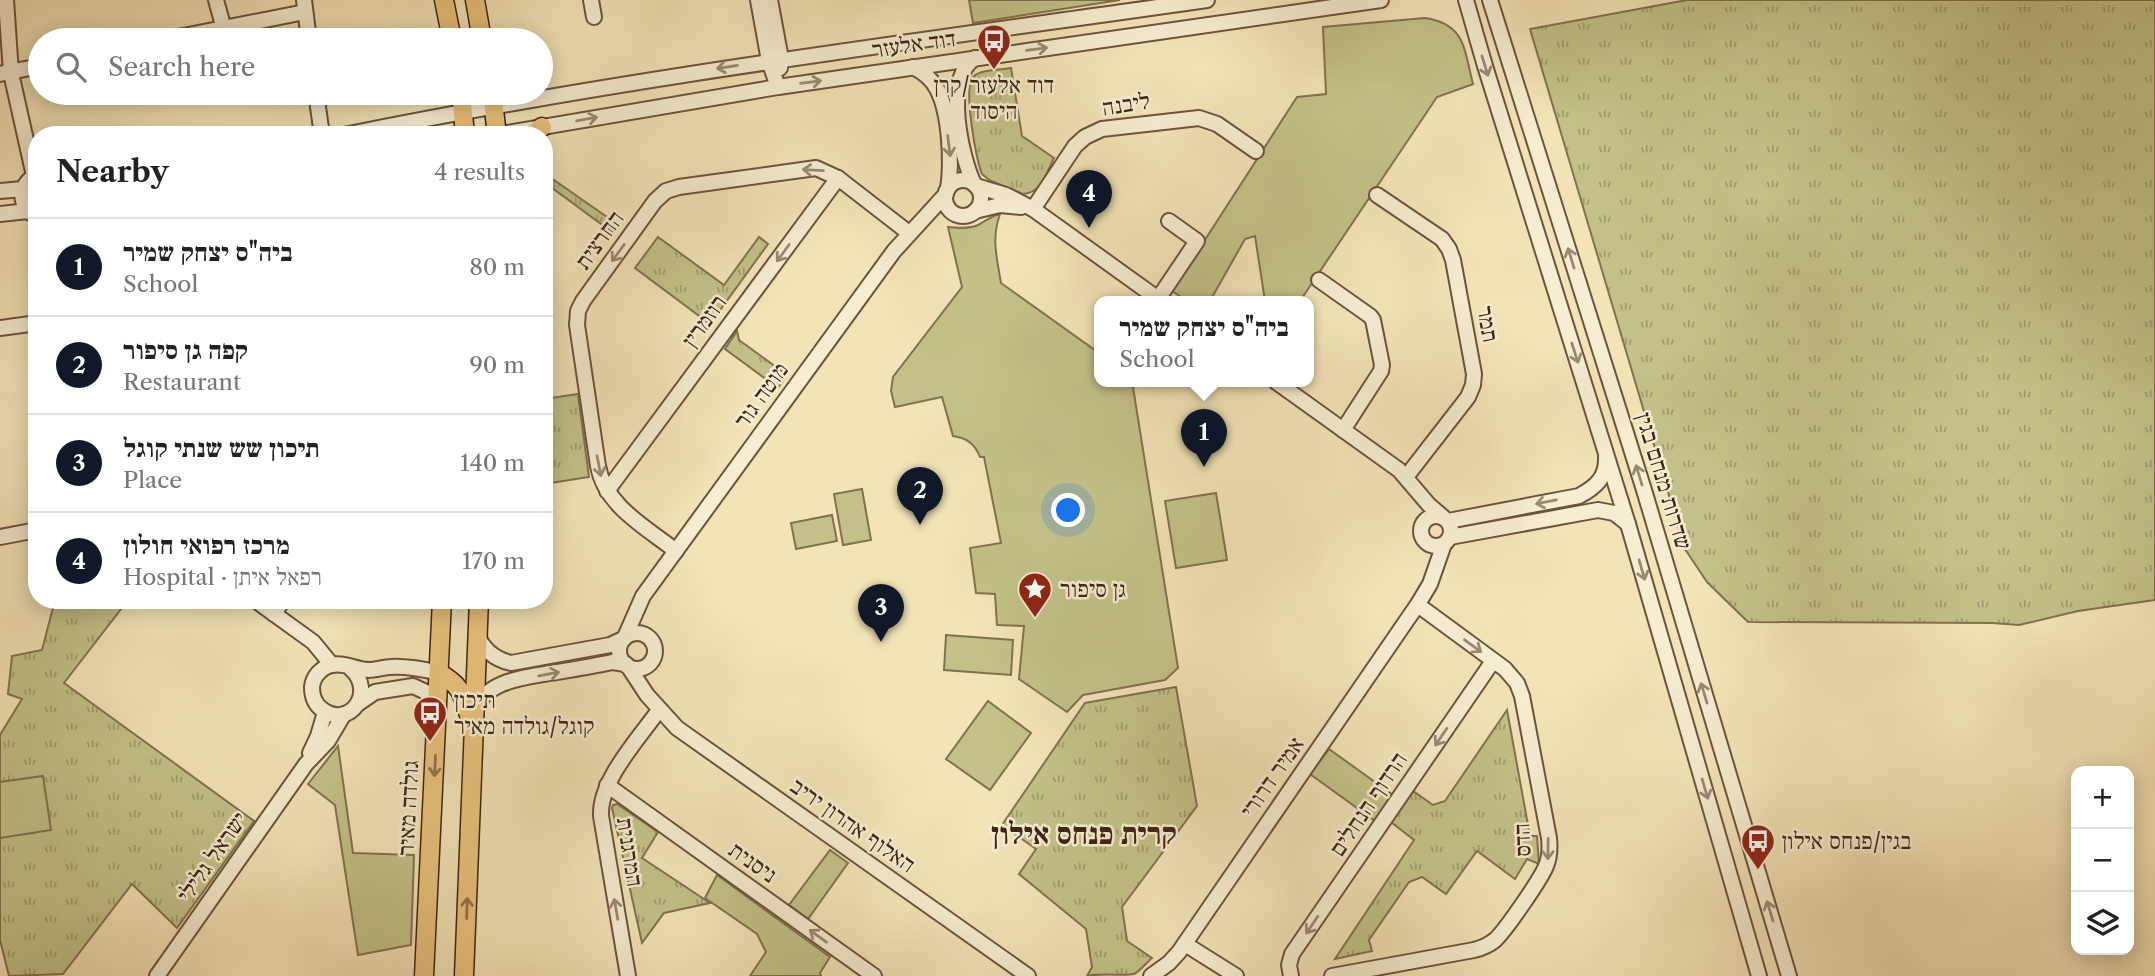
<!DOCTYPE html>
<meta charset="utf-8">
<style>
:root{--surface:#fff;--page:#f6f6f6;--text:#222;--muted:#767676;--line:#e0e0e0;--accent:#111827}
body{margin:0;font-family:"Libre Caslon Text","Frank Ruhl Libre",serif;background:var(--page);color:var(--text)}
.controls{position:absolute;right:21px;bottom:21px;display:grid;overflow:hidden;border-radius:14px;box-shadow:0 4px 18px #0003}
.controls button{width:63px;height:63px;display:grid;place-items:center;padding:0;border:0;border-bottom:2px solid var(--line);background:var(--surface);color:var(--text);font:35px sans-serif}
.you{position:absolute;left:1069px;top:511px;width:24px;height:24px;margin:-18px;border:5px solid #fff;border-radius:50%;background:#1a73e8;box-shadow:0 0 0 10px #1a73e833}
.badge{display:grid;place-items:center;width:46px;height:46px;border-radius:50%;background:var(--accent);color:#fff;font-size:23px;font-weight:700}
.pin{position:absolute;translate:-50% -58px;filter:drop-shadow(0 2px 4px #0008)}
.pin::after{content:'';position:absolute;top:37px;width:24px;height:21px;background:inherit;clip-path:polygon(0 0,100% 0,50% 100%)}
.popup{position:absolute;left:1094px;top:296px;width:220px;height:91px;box-sizing:border-box;display:grid;place-content:center;border-radius:14px;background:var(--surface);filter:drop-shadow(0 2px 5px #0005);font-size:23px;white-space:nowrap;color:var(--muted)}
.popup b{font-size:26px;color:var(--text)}
.popup::after{content:'';position:absolute;left:50%;top:100%;margin-left:-14px;border:14px solid transparent;border-top-color:var(--surface)}
.list{margin:0;padding:0;list-style:none}
h2{display:flex;justify-content:space-between;align-items:center;height:91px;margin:0;padding:0 28px;font-size:30px}
h2 small{font-size:23px;font-weight:400;color:var(--muted)}
.list li{display:grid;grid-template-columns:46px 1fr auto;gap:21px;align-items:center;box-sizing:border-box;height:98px;padding:0 28px;border-top:2px solid var(--line)}
.list b{display:block;font-size:26px;white-space:nowrap}
.list p{margin:0;font-size:23px;white-space:nowrap;color:var(--muted)}
.list em{font-size:23px;font-style:normal;color:var(--muted)}
.icon{flex:none;width:38px;height:38px;fill:none;stroke:currentColor;stroke-width:2;stroke-linecap:round;stroke-linejoin:round}
.map{position:relative;flex:none;width:2155px;height:976px;overflow:hidden}
.search{position:absolute;background:var(--surface);box-shadow:0 4px 18px #0003;left:28px;top:28px;width:525px;height:77px;display:flex;align-items:center;gap:18px;box-sizing:border-box;padding:0 24px;border-radius:38px;color:var(--muted);font-size:26px}
.panel{position:absolute;background:var(--surface);box-shadow:0 4px 18px #0003;left:28px;top:126px;width:525px;height:483px;border-radius:28px}
.map>svg:first-child{display:block}
.grass{fill:url(#grass-tufts);stroke:#81724f;stroke-width:2}
.park{fill:#c3c189;stroke:#81724f;stroke-width:2}
.lines{fill:none;stroke-linecap:round;stroke-linejoin:round}
.minor-casing{stroke:#6c533e;stroke-width:18}
.major-casing{stroke:#3f2315;stroke-width:21}
.minor{stroke:#f7edd1;stroke-width:14}
.major{stroke:#eac27c;stroke-width:18}
.oneway{stroke:#9b8873}
.oneway2{stroke:#947248}
.labels{text-anchor:middle;dominant-baseline:central;stroke-width:5;stroke-linejoin:round;paint-order:stroke}
.street-label{font-size:23px;fill:#3f2315;stroke:#f7edd1}
.poi-label{font-size:23px;fill:#3f2315;stroke:#f7edd1;text-anchor:start}
.district-label{font-size:30px;font-weight:bold;fill:#3f2315;stroke:#f7edd1}
</style>
<div class="map">
<svg width="2155" height="976" viewBox="0 0 2155 976">
<defs>
<pattern id="grass-tufts" width="24" height="20" patternUnits="userSpaceOnUse" patternTransform="scale(1.75)"><rect width="24" height="20" fill="#c3c189"/><path d="M3 7l-1-3M5 7V3M7 7l1-3M15 17l-1-3M17 17v-4M19 17l1-3" fill="none" stroke="#a09c6f"/></pattern>
</defs>
<rect width="100%" height="100%" fill="#f3e4b8"/>
<filter id="stains"><feTurbulence type="fractalNoise" baseFrequency=".00286" numOctaves="4"/><feColorMatrix values="0 0 0 0 .2 0 0 0 0 .09 0 0 0 0 .02 0 0 0 .5 -.17"/></filter>
<radialGradient id="worn" r=".72"><stop offset=".6" stop-color="#630" stop-opacity="0"/><stop offset="1" stop-color="#630" stop-opacity=".3"/></radialGradient>
<g class="grass">
<polygon points="1687,0 2155,0 2155,600 2078,611 2019,625 1992,623 1748,622 1707,582 1685,549 1530,29"/>
<path d="M1011 68 1022 136 1054 158C1046 173 1042 193 1023 194L989 180 982 174C976 161 963 87 973 77 981 69 1001 70 1011 68Z"/>
<polygon points="544,173 617,224 612,232 544,182"/>
<polygon points="658,237 724,285 759,237 768,244 710,324 635,268"/>
<polygon points="737,331 739,340 787,375 778,388 725,349"/>
<polygon points="578,394 589,477 544,484 544,399"/>
<polygon points="55,600 128,600 64,683 254,821 177,928 132,884 63,974 9,976 0,940 0,735 22,699 8,694 12,656 42,650"/>
<path d="M1176 687 1197 806 1122 907 1127 941 1152 958C1146 963 1140 971 1134 974 1126 976 1101 973 1087 976L1092 967 1086 929 1019 874 1036 849 1002 825 1085 703Z"/>
<polygon points="1507,710 1530,836 1537,836 1539,864 1527,859 1515,879 1477,851 1446,894 1422,877 1409,882 1369,940 1372,951 1335,959 1414,840 1391,822 1413,791 1433,805 1445,801"/>
<polygon points="617,804 658,832 642,858 710,903 664,913 642,943 612,808 613,805"/>
</g>
<g class="park">
<polygon points="969,0 1120,0 973,23"/>
<path d="M1425 18C1466 24 1464 50 1473 84L1437 97 1300 301H1265L1255 236 1245 239 1210 301H1187L1172 291 1297 97 1326 94 1323 27Z"/>
<path d="M1000 214C991 239 997 258 1001 283L1099 353V381H1132L1178 668 1165 680 1083 695 1067 712 1019 679 1024 626 997 625 995 594 976 593 970 548 1001 543 984 457H980C975 444 967 438 953 436L942 397 895 407 891 391 893 377 962 287 948 227C958 228 969 229 978 225 986 221 991 216 1000 214Z"/>
<polygon points="862,489 871,540 843,545 834,494"/>
<polygon points="1216,493 1227,560 1176,568 1165,501"/>
<polygon points="832,515 837,541 796,549 791,523"/>
<polygon points="946,635 1013,640 1011,675 944,670"/>
<polygon points="988,701 1031,733 990,790 946,759"/>
<polygon points="338,746 353,853 414,855 411,945 358,955 335,805 308,784"/>
<polygon points="1329,749 1393,795 1375,821 1310,774"/>
<polygon points="43,776 51,830 0,838 0,782"/>
<polygon points="830,850 848,863 808,919 789,905"/>
<polygon points="717,875 830,957 820,973 821,976 750,976 766,952 757,934 705,898"/>
</g>
<g class="lines">
<g class="minor-casing">
<g id="minor">
<polyline points="6,0 11,73 34,176"/>
<polyline points="216,0 227,40"/>
<polyline points="304,0 309,40"/>
<polyline points="591,0 594,17"/>
<polyline points="758,0 769,61 778,87"/>
<polyline points="770,0 781,59 780,68"/>
<polyline points="1466,0 1485,66 1628,524 1759,976"/>
<polyline points="1490,0 1644,490 1789,976"/>
<polyline points="163,40 305,12"/>
<path d="M913 67C923 72 932 79 937 89 950 113 952 163 948 189"/>
<polyline points="0,74 40,66"/>
<polyline points="316,93 322,135"/>
<path d="M344 135C630 77 919 41 1207 0"/>
<polyline points="496,135 778,87 1381,0"/>
<path d="M37 175C17 184 18 207 37 217"/>
<circle cx="963" cy="198" r="18"/>
<path d="M974 184C961 156 943 79 975 58"/>
<polyline points="976,186 1006,195 1033,209 1161,301"/>
<polyline points="0,191 23,189"/>
<polyline points="1377,195 1442,239 1449,249 1453,260 1474,374 1473,385 1468,397 1406,477"/>
<polyline points="1033,209 1075,146 1085,137 1102,129 1199,118 1217,124 1256,151"/>
<polyline points="975,211 1000,205 1021,207"/>
<polyline points="0,214 28,211"/>
<polyline points="1319,280 1370,316 1373,320 1382,365 1381,371 1343,430"/>
<polyline points="1158,299 1197,241 1169,221"/>
<polyline points="0,328 37,323"/>
<polyline points="1275,381 1399,470 1429,505 1443,517"/>
<polyline points="607,491 838,178"/>
<circle cx="1436" cy="531" r="15"/>
<path d="M1448 521 1579 496C1596 487 1607 477 1606 457"/>
<polyline points="0,537 37,530"/>
<polyline points="1450,537 1598,510 1614,513 1628,524"/>
<path d="M676 551C647 528 605 506 598 466L577 325 578 311 583 301 655 201 666 191 679 187 816 168 838 178 909 233"/>
<polyline points="255,600 313,642 332,665"/>
<polyline points="274,614 283,600"/>
<circle cx="637" cy="651" r="18"/>
<path d="M477 634C483 650 494 659 511 663L610 645 623 639"/>
<polyline points="625,637 643,596 894,251 946,194"/>
<polyline points="628,666 647,695 677,728 1028,976"/>
<path d="M350 668C377 691 350 729 323 710 315 705 312 696 312 687 313 676 322 667 332 665 344 662 357 670 369 670 376 670 384 667 391 667 407 666 422 669 439 673"/>
<polyline points="359,703 375,692 413,686 426,692 436,714"/>
<path d="M475 711C485 679 529 677 557 672 575 669 594 666 612 662L626 664"/>
<polyline points="310,753 318,736 325,712"/>
<polyline points="607,785 874,976"/>
<polyline points="1185,944 1236,976"/>
<polyline points="157,976 306,764 328,741 344,714"/>
<path d="M628 976 601 816C599 781 639 738 659 710"/>
<polyline points="1151,976 1169,963 1179,952 1418,604 1430,584 1444,544"/>
<polyline points="1291,976 1289,965 1292,954 1493,661"/>
<path d="M1332 976 1474 950C1482 948 1489 945 1495 940 1505 931 1541 879 1546 866 1550 857 1550 848 1549 838L1522 696 1517 683 1505 669 1418 605"/>
</g>
</g>
<g class="major-casing">
<g id="major">
<polyline points="444,0 452,40"/>
<polyline points="475,0 482,40"/>
<polyline points="461,93 465,135"/>
<polyline points="492,93 497,135"/>
<polyline points="531,135 542,127"/>
<path d="M439 673C462 686 462 694 470 718"/>
<polyline points="424,976 442,600"/>
<polyline points="464,976 479,600"/>
</g>
</g>
<use href="#minor" class="minor"/>
<use href="#major" class="major"/>
</g>
<defs><path id="oneway-shaft" d="M-6 0H5M1.5-3L5.5 0L1.5 3" fill="none" stroke-width="1.6" stroke-linecap="round" stroke-linejoin="round" transform="scale(1.75)"/></defs>
<g class="oneway">
<use href="#oneway-shaft" transform="translate(1037 49) rotate(-8)"/>
<use href="#oneway-shaft" transform="translate(1485 66) rotate(73)"/>
<use href="#oneway-shaft" transform="translate(727 67) rotate(171)"/>
<use href="#oneway-shaft" transform="translate(811 82) rotate(-8)"/>
<use href="#oneway-shaft" transform="translate(587 119) rotate(-10)"/>
<use href="#oneway-shaft" transform="translate(949 146) rotate(83)"/>
<use href="#oneway-shaft" transform="translate(813 170) rotate(-177)"/>
<use href="#oneway-shaft" transform="translate(618 253) rotate(126)"/>
<use href="#oneway-shaft" transform="translate(783 253) rotate(126)"/>
<use href="#oneway-shaft" transform="translate(1571 258) rotate(-107)"/>
<use href="#oneway-shaft" transform="translate(1575 353) rotate(72)"/>
<use href="#oneway-shaft" transform="translate(599 466) rotate(79)"/>
<use href="#oneway-shaft" transform="translate(1639 475) rotate(-107)"/>
<use href="#oneway-shaft" transform="translate(1546 502) rotate(169)"/>
<use href="#oneway-shaft" transform="translate(1642 570) rotate(74)"/>
<use href="#oneway-shaft" transform="translate(1473 646) rotate(36)"/>
<use href="#oneway-shaft" transform="translate(549 674) rotate(-10)"/>
<use href="#oneway-shaft" transform="translate(1704 693) rotate(-107)"/>
<use href="#oneway-shaft" transform="translate(1441 737) rotate(124)"/>
<use href="#oneway-shaft" transform="translate(1705 789) rotate(74)"/>
<use href="#oneway-shaft" transform="translate(1548 849) rotate(91)"/>
<use href="#oneway-shaft" transform="translate(616 909) rotate(-100)"/>
<use href="#oneway-shaft" transform="translate(1770 911) rotate(-107)"/>
<use href="#oneway-shaft" transform="translate(1312 925) rotate(124)"/>
<use href="#oneway-shaft" transform="translate(818 936) rotate(-144)"/>
</g>
<g class="oneway2">
<use href="#oneway-shaft" transform="translate(435 766) rotate(93)"/>
<use href="#oneway-shaft" transform="translate(467 908) rotate(-88)"/>
</g>
<defs>
<g id="bus-pin" transform="scale(1.75)"><path d="M0 17L-7.5 6A9.5 9.5 0 1 1 7.5 6Z" fill="#8f2418" stroke="#f7edd1"/><path d="M-5-6H5V4H4V6H2V4H-2V6H-4V4H-5ZM-3.5-4V0h7V-4ZM-3.5 1.2v1.5H-2V1.2ZM2 1.2v1.5H3.5V1.2Z" fill="#fff"/></g>
<g id="sight-pin" transform="scale(1.75)"><path d="M0 17L-7.5 6A9.5 9.5 0 1 1 7.5 6Z" fill="#8f2418" stroke="#f7edd1"/><path d="M0-6L1.8-2.2L6-1.7L2.9 1.2L3.7 5.4L0 3.3L-3.7 5.4L-2.9 1.2L-6-1.7L-1.8-2.2Z" fill="#fff"/></g>
</defs>
<g fill-rule="evenodd">
<use href="#bus-pin" x="994" y="41"/>
<use href="#sight-pin" x="1035" y="589"/>
<use href="#bus-pin" x="430" y="713"/>
<use href="#bus-pin" x="1758" y="841"/>
</g>
<g class="labels">
<g class="street-label">
<text transform="translate(914 44) rotate(-8)">דוד אלעזר</text>
<text transform="translate(1126 104) rotate(-9)">ליבנה</text>
<text transform="translate(599 240) rotate(-54)">החרצית</text>
<text transform="translate(704 321) rotate(-54)">רוזמרין</text>
<text transform="translate(1488 324) rotate(80)">תמר</text>
<text transform="translate(761 395) rotate(-54)">מוטה גור</text>
<text transform="translate(1664 481) rotate(73)">שדרות מנחם בגין</text>
<text transform="translate(1272 777) rotate(-55)">אמיר דרורי</text>
<text transform="translate(1368 804) rotate(-56)">הרדוף הנחלים</text>
<text transform="translate(408 808) rotate(-87)">גולדה מאיר</text>
<text transform="translate(853 825) rotate(35)">האלוף אהרון יריב</text>
<text transform="translate(1522 840) rotate(-93)">הדס</text>
<text transform="translate(630 852) rotate(81)">המרגנית</text>
<text transform="translate(212 857) rotate(-55)">ישראל גלילי</text>
<text transform="translate(753 862) rotate(35)">ניסנית</text>
</g>
<g class="poi-label">
<text x="994" y="85" text-anchor="middle">דוד אלעזר/קרן<tspan x="994" dy="26">היסוד</tspan></text>
<text x="1060" y="589">גן סיפור</text>
<text x="454" y="700">תיכון<tspan x="454" dy="26">קוגל/גולדה מאיר</tspan></text>
<text x="1782" y="841">בגין/פנחס אילון</text>
</g>
<g class="district-label">
<text x="1084" y="833">קרית פנחס אילון</text>
</g>
</g>
<rect width="100%" height="100%" filter="url(#stains)"/>
<rect width="100%" height="100%" fill="url(#worn)"/>
</svg>
<div class="controls">
<button>+</button>
<button>−</button>
<button><svg class="icon" aria-label="layers" viewBox="0 0 24 24"><path d="M12 4l9 5-9 5-9-5zM3 14l9 5 9-5"/></svg></button>
</div>
<div class="you"></div>
<div class="pin badge" style="left:1204px;top:467px">1</div>
<div class="popup"><b>ביה&quot;ס יצחק שמיר</b>School</div>
<div class="pin badge" style="left:920px;top:525px">2</div>
<div class="pin badge" style="left:881px;top:642px">3</div>
<div class="pin badge" style="left:1089px;top:228px">4</div>
<div class="search"><svg class="icon" aria-label="search" viewBox="0 0 24 24"><circle cx="10" cy="10" r="6"/><path d="M15 15l6 6"/></svg>Search here</div>
<section class="panel">
<h2>Nearby<small>4 results</small></h2>
<ul class="list">
<li><span class="badge">1</span><div><b>ביה&quot;ס יצחק שמיר</b><p>School</p></div><em>80 m</em></li>
<li><span class="badge">2</span><div><b>קפה גן סיפור</b><p>Restaurant</p></div><em>90 m</em></li>
<li><span class="badge">3</span><div><b>תיכון שש שנתי קוגל</b><p>Place</p></div><em>140 m</em></li>
<li><span class="badge">4</span><div><b>מרכז רפואי חולון</b><p>Hospital · רפאל איתן</p></div><em>170 m</em></li>
</ul>
</section>
</div>
